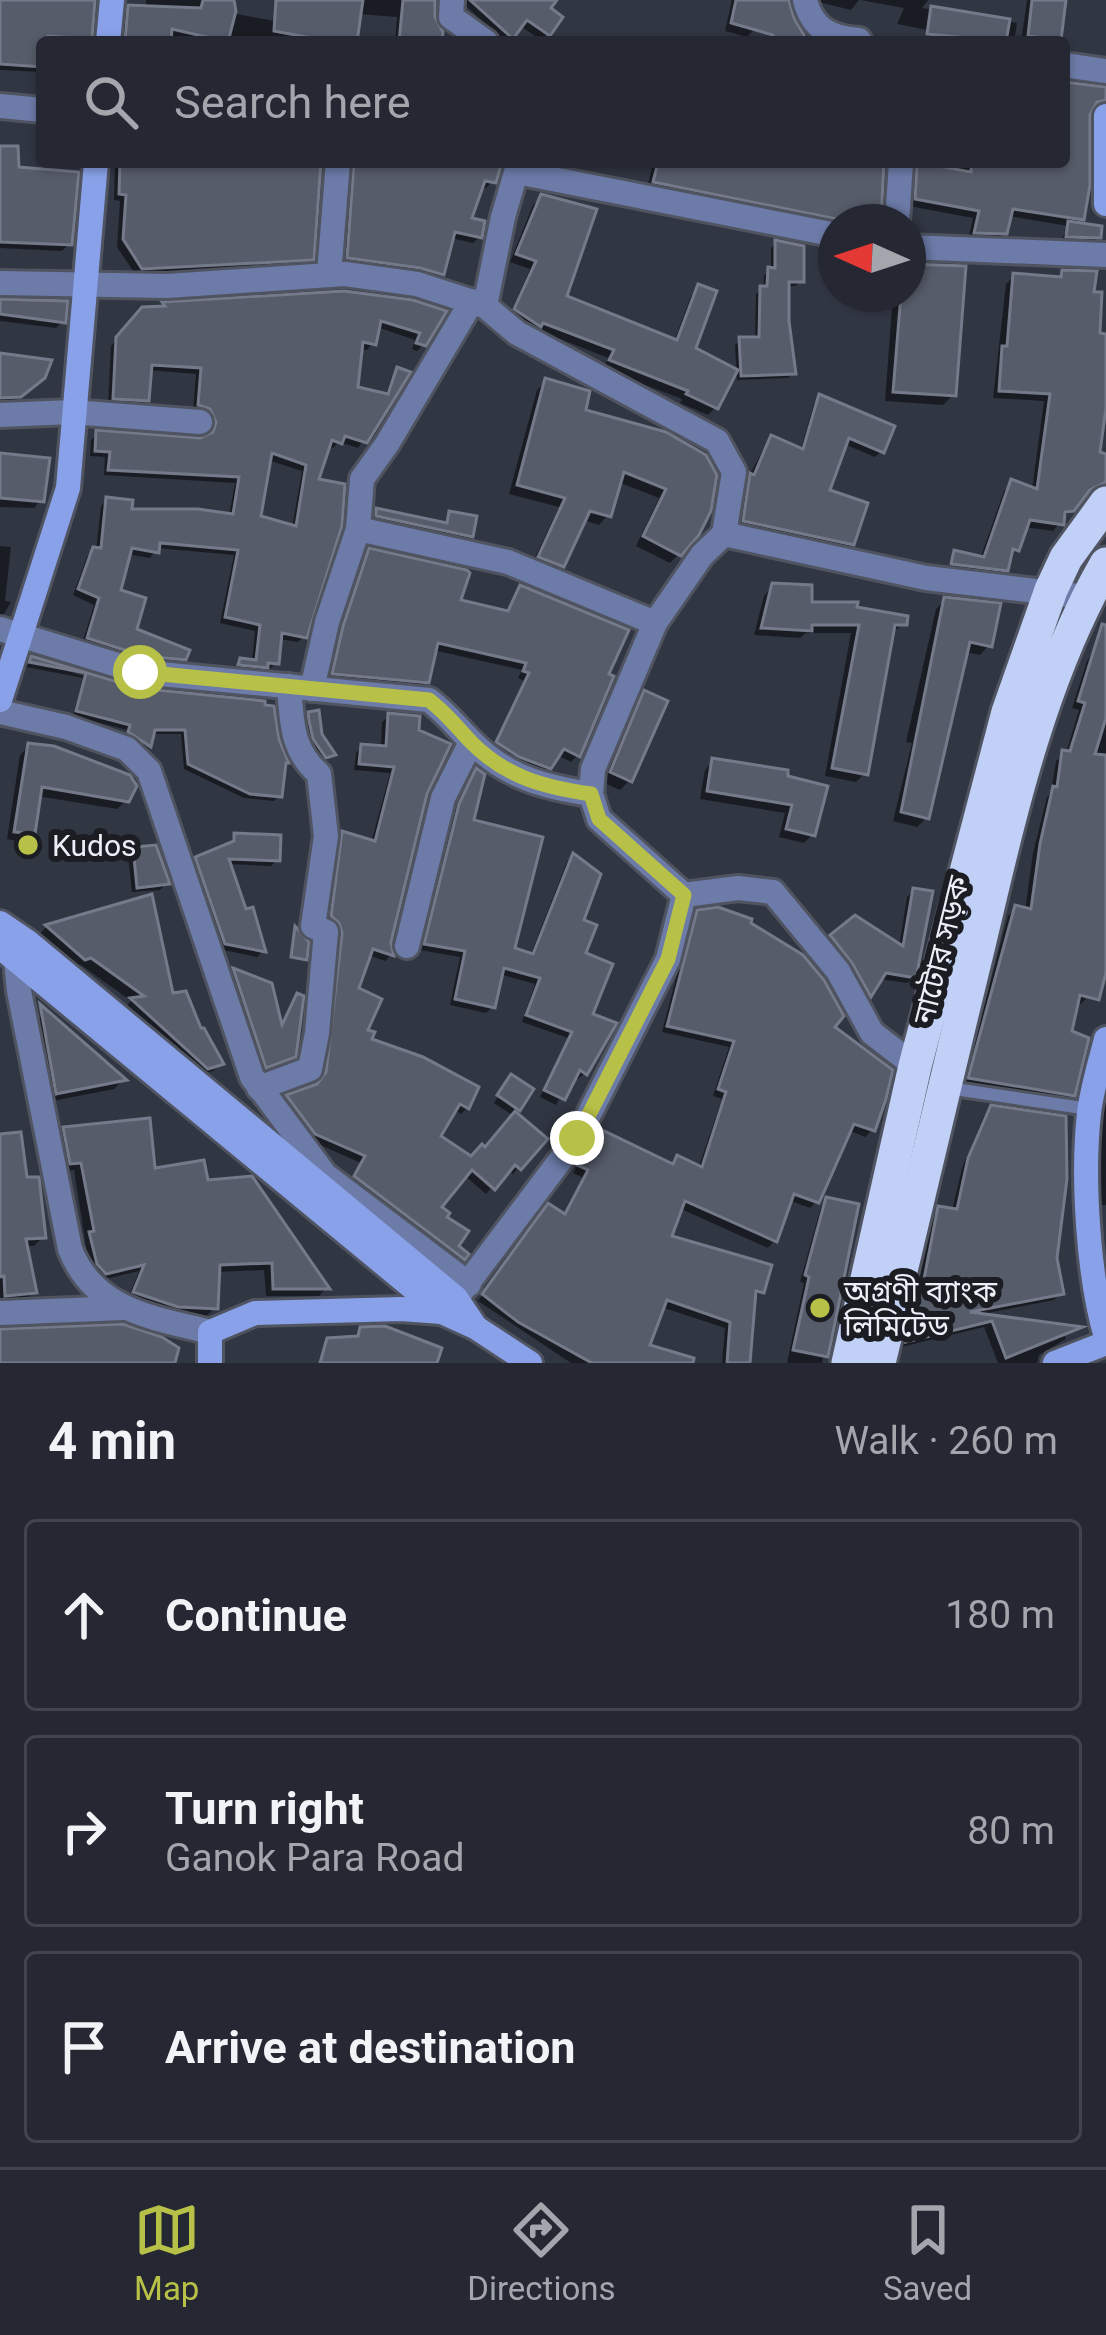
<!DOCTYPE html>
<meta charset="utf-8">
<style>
:root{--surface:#252832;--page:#31343e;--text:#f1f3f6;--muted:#a3a6ac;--line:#42444d;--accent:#b8c147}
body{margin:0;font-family:Roboto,"Noto Sans Bengali",sans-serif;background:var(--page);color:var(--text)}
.compass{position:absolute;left:818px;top:204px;width:108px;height:108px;border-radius:50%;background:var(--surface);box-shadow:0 3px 9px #0004;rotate:273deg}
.stop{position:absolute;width:36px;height:36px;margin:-27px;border:9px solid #b8c147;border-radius:50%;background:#fff}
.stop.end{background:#b8c147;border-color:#fff;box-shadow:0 3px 12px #0008}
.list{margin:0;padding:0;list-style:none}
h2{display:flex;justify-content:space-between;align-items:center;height:156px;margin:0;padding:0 48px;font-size:51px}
h2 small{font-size:39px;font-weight:400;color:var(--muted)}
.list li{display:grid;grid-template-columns:78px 1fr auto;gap:36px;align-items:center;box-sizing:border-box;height:192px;margin:0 24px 24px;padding:0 24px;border:3px solid var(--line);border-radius:12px}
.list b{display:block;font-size:45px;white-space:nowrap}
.list p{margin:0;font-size:39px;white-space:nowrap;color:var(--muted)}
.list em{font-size:39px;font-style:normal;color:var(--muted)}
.icon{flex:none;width:66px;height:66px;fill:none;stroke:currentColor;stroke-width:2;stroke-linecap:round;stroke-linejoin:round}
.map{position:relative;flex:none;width:1106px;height:1363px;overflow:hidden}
.search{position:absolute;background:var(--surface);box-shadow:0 3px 9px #0004;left:36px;right:36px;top:36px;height:132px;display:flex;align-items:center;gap:30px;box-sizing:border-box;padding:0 42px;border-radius:12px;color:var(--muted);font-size:45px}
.sheet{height:804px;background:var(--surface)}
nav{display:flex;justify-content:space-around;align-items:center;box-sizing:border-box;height:168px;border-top:3px solid var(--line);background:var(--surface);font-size:33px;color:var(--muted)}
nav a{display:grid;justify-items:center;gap:6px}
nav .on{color:var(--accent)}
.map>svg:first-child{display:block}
.shadow{fill:#0007;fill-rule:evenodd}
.building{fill:#575c6a;stroke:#747a89;stroke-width:3;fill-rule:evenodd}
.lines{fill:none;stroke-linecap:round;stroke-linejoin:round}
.service-casing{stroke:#4f5460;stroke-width:18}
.minor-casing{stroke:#4f5460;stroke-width:30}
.tertiary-casing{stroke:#4f5460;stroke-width:30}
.secondary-casing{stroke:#4f5460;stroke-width:30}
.trunk-casing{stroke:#4f5460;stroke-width:39}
.service{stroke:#6c7ba8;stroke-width:12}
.minor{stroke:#6c7ba8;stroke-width:24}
.tertiary{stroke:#6c7ba8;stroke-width:24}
.secondary{stroke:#89a1e8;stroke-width:24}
.trunk{stroke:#c1d0f6;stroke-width:33}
.route{stroke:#b8c147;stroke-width:15}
.poi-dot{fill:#b8c147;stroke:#1b1d23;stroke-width:4.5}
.labels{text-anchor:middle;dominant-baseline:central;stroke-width:12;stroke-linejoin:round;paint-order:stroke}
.poi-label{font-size:30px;fill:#eceff8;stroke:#1b1d23;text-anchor:start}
.street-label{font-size:30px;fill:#eceff8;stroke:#1b1d23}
</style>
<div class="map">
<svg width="1106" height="1363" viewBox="0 0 1106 1363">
<rect width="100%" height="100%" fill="#313643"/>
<g class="shadow">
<polygon points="0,0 94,0 89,42 42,42 42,102 40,72 0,70"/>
<polygon points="146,0 231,0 231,13 286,23 288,0 432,0 432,18 441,42 395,42 397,17 358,14 354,42 119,42 123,14 129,8 146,9"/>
<polygon points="460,0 538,0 547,34 541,40 520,26 504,42"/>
<polygon points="732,0 762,0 755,29 747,37 725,31"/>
<polygon points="810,0 859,0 851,10"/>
<polygon points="860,0 928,0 922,8 1017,23 1014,42 936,42 938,32 897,24 904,8"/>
<polygon points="1027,0 1063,0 1055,42 1021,42"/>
<polygon points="1064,83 1103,98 1090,108 1081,219 1075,225 1098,237 1091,243 1061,242 1068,226 1008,216 1004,233 996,241 968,240 973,218 909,206 912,162 1064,162"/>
<polygon points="0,149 69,244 62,251 0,248"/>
<polygon points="115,162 318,162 311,258 304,265 135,274 117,247 120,201 114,200"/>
<polygon points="345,162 498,162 493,181 486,188 480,187 468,220 479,237 473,243 451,238 441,274 435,280 342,263"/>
<polygon points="653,162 734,162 877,222 836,222 836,226 647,190"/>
<polygon points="542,197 563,298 674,342 691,296 699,288 692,349 716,407 708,415 680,403 682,399 603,369 608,358 508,318 530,269 510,262 533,205"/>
<polygon points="776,243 801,281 795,286 786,286 786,321 793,373 788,378 737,380 735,345 741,340 755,340 756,294 763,289 764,276 771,269 771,248"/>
<polygon points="908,266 953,395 943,405 885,401 893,294 908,294"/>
<polygon points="1063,273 1091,295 1096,336 1106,337 1106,375 1096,454 1106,457 1106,486 1102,490 1087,491 1053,531 1024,527 1016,549 997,577 945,571 955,554 980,559 1004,491 1012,483 1032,490 1044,401 993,398 1006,284 1014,276 1056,280"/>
<path d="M344 294 413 303 424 344 417 351 412 349 415 340 377 327 373 343 367 350 359 348 354 389 385 396 392 377 398 371 406 374 358 448 339 442 333 448 327 446 315 481 304 636 298 642 279 639 276 662 270 669 259 673 234 670 241 661 252 662 255 631 220 623 234 555 157 548 150 558 127 554 117 592 133 630 184 658 177 665 136 661 82 644 94 605 73 595 87 557 96 551 101 506 107 500 129 512 229 516 235 483 104 475 105 457 90 456 91 440 97 434 200 441 210 437 212 430 204 415 193 411 196 374 148 370 146 400 140 406 108 404 111 346 144 310 164 305ZM268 460 302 471 292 528 258 518Z"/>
<polygon points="0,304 63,321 56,328 0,321"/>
<polygon points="0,356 34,385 11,403 0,405"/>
<polygon points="546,381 582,412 665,435 679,554 670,563 636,546 659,498 618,482 608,515 599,525 583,520 561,566 552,575 531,566 559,507 509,494 537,390"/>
<polygon points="820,398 882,451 875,457 844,444 826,492 851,544 845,550 738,527 745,483 766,445 772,439 800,451 814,404"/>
<polygon points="0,456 41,500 34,508 0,507"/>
<polygon points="377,511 444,525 450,515 470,536 464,542 371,521"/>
<polygon points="0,546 11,547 5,601 11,602 0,621"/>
<polygon points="370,552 457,602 506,614 521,588 605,676 578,755 571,762 557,755 542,775 491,749 524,681 518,678 522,670 433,650 426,682 419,689 327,680 363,559"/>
<polygon points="773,586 809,605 854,609 904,624 891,633 865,773 856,782 825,776 851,633 806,633 800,638 754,635 764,596"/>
<polygon points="945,600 989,645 980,655 964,652 926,818 917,827 893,821 912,743 906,742 936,609"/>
<polygon points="1106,633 1106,937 1088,996 1081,1004 1075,1002 1068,1034 1072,1095 1064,1102 963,1085 1008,916 1016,908 1025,911 1033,853 1047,797 1051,793 1056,761 1066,753 1079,710 1072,708 1087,661"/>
<polygon points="32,659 276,740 280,795 274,801 244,798 184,769 181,734 151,734 144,750 125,738 127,730 73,716 83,678 26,667"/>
<polygon points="645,694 630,780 620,790 602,782 635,704"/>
<polygon points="309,715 332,754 327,760 319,762 312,753 303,721"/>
<polygon points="389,716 424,793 388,942 391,955 385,961 368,955 355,989 364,1031 368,1041 467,1108 461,1114 453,1110 438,1137 471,1160 514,1116 494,1103 506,1084 518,1109 513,1114 543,1139 513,1174 507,1170 486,1194 464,1175 438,1208 455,1247 465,1254 456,1264 350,1184 361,1163 309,1140 282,1104 321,1083 337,941 334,929 326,923 337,841 343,835 371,843 390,773 354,770 356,753 362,747 381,748 382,722"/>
<polygon points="29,746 127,800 117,809 37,796 33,833 24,842 7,839 20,755"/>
<polygon points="713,761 785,773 812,835 804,843 779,837 785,813 700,799 705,770"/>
<polygon points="477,772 470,822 511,950 530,956 567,862 573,856 589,1016 585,1073 578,1079 573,1076 556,1105 540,1097 568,1038 522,1022 535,984 499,974 493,1006 486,1013 450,1005 460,957 420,950 453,813"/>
<polygon points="235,836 277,860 271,866 227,864 263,951 257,957 219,949 191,865 229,846"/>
<polygon points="135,850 166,884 160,890 132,892 128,856"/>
<polygon points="914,891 914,977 907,983 879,979 864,1000 825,943 856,918 899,947 907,897"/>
<polygon points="149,898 171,996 221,1063 213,1071 199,1075 124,1008 131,1001 81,965 76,967 39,935 46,927"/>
<polygon points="699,913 830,1028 872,1130 865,1137 848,1130 817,1201 810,1208 788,1200 774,1241 768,1248 679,1208 668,1238 761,1292 752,1298 747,1363 722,1363 725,1328 661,1307 646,1347 677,1363 571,1363 478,1301 542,1214 563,1216 584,1178 573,1173 594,1140 671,1166 677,1159 698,1169 722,1099 713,1096 729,1047 662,1032 691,920"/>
<polygon points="233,972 269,986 279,1027 297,997 293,1055 284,1064 258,1074 226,979"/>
<polygon points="46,1013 123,1080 114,1089 47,1102 31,1024"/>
<polygon points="1106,1094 1106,1205 1097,1205 1099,1125"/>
<polygon points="992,1108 1054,1258 1061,1293 1054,1300 978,1315 1062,1327 1066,1339 1039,1355 1037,1363 998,1363 984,1327 901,1347 908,1316 914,1310 931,1217 939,1209 952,1211 962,1168 984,1116"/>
<polygon points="64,1130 152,1172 205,1183 326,1288 319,1296 266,1296 264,1270 217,1272 215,1308 206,1316 169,1314 127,1301 139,1271 97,1281 90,1273 74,1170 62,1171 56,1138"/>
<polygon points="0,1137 24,1180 43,1237 34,1246 24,1246 33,1292 25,1301 0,1304"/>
<polygon points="827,1200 855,1207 822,1363 787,1363 804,1283 800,1282 821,1207"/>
</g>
<g class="building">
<polygon points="0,0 95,0 92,39 48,36 47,42 42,42 42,67 0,64"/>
<polygon points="203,0 234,0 236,11 228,42 172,29 171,42 125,41 128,5 201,8"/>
<polygon points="276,0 363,0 357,42 333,42 274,31"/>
<polygon points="403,0 435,0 435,17 443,32 442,42 399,42"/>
<polygon points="470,0 557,0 551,8 563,17 550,36 527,20 513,39"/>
<polygon points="736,0 789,0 794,18 808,42 772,42 773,35 731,23"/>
<polygon points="1032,0 1066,0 1061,40 1028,36"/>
<polygon points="931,6 1010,19 1006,42 927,34"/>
<polygon points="1064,82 1106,87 1106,100 1097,102 1090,115 1090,185 1084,220 1013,209 1007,234 974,233 979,211 915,199 917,162 971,172 971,162 1064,162"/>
<polygon points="0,146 18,146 19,167 79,172 72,245 0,242"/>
<polygon points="120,162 321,162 314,260 142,269 123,239 126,195 119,194"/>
<polygon points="354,162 502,162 496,183 485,181 472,218 485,221 482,238 455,232 444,275 420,268 347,258"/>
<polygon points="658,162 884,162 881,222 851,222 653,182"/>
<polygon points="541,194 597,209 567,296 677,340 698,284 717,291 696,348 738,370 718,409 686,394 688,391 609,360 614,350 543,323 541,327 514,309 536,261 516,254"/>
<polygon points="1068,221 1102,226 1101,238 1066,237"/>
<polygon points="775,240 804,246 804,282 789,282 789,321 796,374 741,376 739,337 759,337 760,286 767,286 768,267 775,268"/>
<polygon points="908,264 966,266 956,396 893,392 901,294 908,294"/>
<polygon points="1062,270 1097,271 1094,292 1102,292 1100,333 1106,334 1106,408 1100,452 1106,454 1106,482 1090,490 1074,511 1065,512 1064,525 1030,520 1019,551 1013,549 1008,571 951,564 954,550 984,557 1011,479 1037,489 1050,394 999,391 1002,346 1007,346 1013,273 1061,277"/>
<path d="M344 291 413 300 447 311 426 346 416 343 420 333 381 321 376 345 363 342 358 387 388 394 397 367 411 372 367 443 345 436 342 444 332 440 319 479 345 484 342 526 307 638 282 633 279 664 268 663V668L238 665 240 658 256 660 260 625 225 617 238 550 160 543 159 553 132 548 121 590 146 598 137 629 190 650 186 660 143 656 87 638 99 598 78 589 93 547 101 548 106 497 133 500 132 509H198L233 514 239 477 108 470 110 452 95 451 96 430 200 438 213 432 216 422 210 409 198 405 201 368 152 365 149 401 113 399 116 337 142 307 165 306 162 302ZM272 453 306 465 296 526 261 516Z"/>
<polygon points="0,299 68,301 66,323 0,314"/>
<polygon points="0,353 52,360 45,378 21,397 0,398"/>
<polygon points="545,378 590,391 586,410 666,432 706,455 717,475 711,511 699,535 681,556 643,536 666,489 624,472 611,517 590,511 564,567 538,557 565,498 517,485"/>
<polygon points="819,394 895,426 884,453 849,438 830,490 868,503 854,545 743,521 750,473 754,475 771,435 803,449"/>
<polygon points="0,453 50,458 44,502 0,498"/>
<polygon points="376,508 447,523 449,511 477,516 473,537 376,516"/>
<polygon points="369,548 467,570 470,573 461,600 508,611 520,585 629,630 609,674 614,676 580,757 564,749 551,769 519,757 496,742 529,673 523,671 526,663 438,643 429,683 332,674 343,626"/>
<polygon points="772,583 812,585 812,602 858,602 857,607 908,616 907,625 895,625 868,775 832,768 859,625 812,625 812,631 761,628"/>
<polygon points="944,597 1001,603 992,647 970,642 929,819 901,812"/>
<polygon points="1102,624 1106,625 1106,718 1095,754 1106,755 1106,973 1099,1000 1080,995 1072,1031 1089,1038 1075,1096 968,1078 1015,905 1031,909 1040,844 1053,786 1057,787 1062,750 1070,751 1085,703 1078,701"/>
<polygon points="31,656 138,688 265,701 265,705 274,706 279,739 289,763 286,763 282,797 250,794 188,764 185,730 155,730 151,747 128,732 130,725 76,711 86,673 29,662"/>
<polygon points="644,690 668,701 632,782 610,772"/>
<polygon points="319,710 322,734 336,755 326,758 313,739 309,721 308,712"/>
<polygon points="388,713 420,716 419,730 451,744 427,794 391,942 394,956 373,949 359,988 382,999 368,1030 375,1032 372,1039 423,1057 479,1087 469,1109 460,1104 441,1136 471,1156 482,1144 485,1147 515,1111 548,1139 521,1170 515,1165 495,1190 472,1170 442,1207 450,1213 447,1217 469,1231 459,1246 469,1254 465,1260 354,1176 365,1156 315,1134 286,1095 317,1084 326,1072 342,933 339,923 331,916 342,831 375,841 394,767 359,764 361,744 386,746"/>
<polygon points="28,743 54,746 130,775 137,786 129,802 42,787 35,834 14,832"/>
<polygon points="712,758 788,770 788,776 828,786 815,836 786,829 792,805 707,791"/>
<polygon points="476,768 485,774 474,820 543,837 515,948 533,954 573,853 601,874 584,920 597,925 586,953 613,964 593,1014 617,1023 587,1075 580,1070 565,1100 544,1090 572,1032 526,1015 540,978 504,968 495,1008 455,999 465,951 424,944 459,804"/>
<polygon points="234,833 281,835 280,861 229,859 246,909 253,907 266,952 225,944 195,857 234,841"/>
<polygon points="156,845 170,884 137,888 133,847"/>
<polygon points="913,888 933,891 916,978 886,973 871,997 852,963 830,935 855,915 903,946"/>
<polygon points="152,894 173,993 186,991 201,1028 204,1028 224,1064 208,1069 130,998 144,996 91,958 85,960 45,925"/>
<polygon points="718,907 752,919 751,923 803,955 824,980 844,1016 835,1027 893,1070 886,1099 875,1131 854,1124 819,1203 794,1194 777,1242 685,1201 672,1236 772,1265 764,1293 756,1291 750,1363 727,1363 730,1322 667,1300 650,1345 694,1358 693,1363 592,1363 518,1322 482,1294 548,1203 565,1214 588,1170 577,1165 600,1129 673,1164 677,1155 702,1167 726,1092 718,1089 734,1041 667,1026 697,910"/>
<polygon points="295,926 309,942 307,960 291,957"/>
<polygon points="233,968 272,983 282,1025 297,993 304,996 296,1057 266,1068"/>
<polygon points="40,1004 127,1080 56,1094"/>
<polygon points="511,1074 534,1089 520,1111 497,1095"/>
<polygon points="991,1105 1066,1116 1067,1179 1057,1258 1064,1294 970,1312 1083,1327 1006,1358 992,1321 906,1342 915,1305 919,1305 938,1206 957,1209 968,1158"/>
<polygon points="150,1118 155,1168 204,1160 208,1180 252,1176 330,1289 273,1289 272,1263 220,1265 218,1309 178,1307 133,1292 144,1265 106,1274 97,1264 89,1232 94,1231 81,1163 70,1164 63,1127"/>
<polygon points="21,1132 27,1177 39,1177 46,1238 26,1239 37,1293 5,1296 4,1276 0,1277 0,1134"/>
<polygon points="826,1197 859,1204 828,1357 793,1350 809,1277 805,1275"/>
<polygon points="123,1324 162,1337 179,1348 175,1363 0,1363 0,1329"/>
<polygon points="385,1326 442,1348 437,1363 320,1363 327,1338 358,1336 360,1327"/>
</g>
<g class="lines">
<g class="service-casing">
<polyline id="service" points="948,1088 1089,1109"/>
</g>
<g class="minor-casing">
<g id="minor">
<path d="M805 0C812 29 831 38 859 40"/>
<polyline points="1064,65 1106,71"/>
<polyline points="0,106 42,110"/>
<polyline points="897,222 901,162"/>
<polyline points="329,274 338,162"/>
<polyline points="0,283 167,286 345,274 417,284 485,306"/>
<polyline points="0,415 72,412 200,422"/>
<polyline points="358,529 362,479 387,444 472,301"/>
<path d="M0 629 140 672 429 700C446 713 456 726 470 740 505 777 544 787 591 794"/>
<polyline points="312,689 327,622 358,529 508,562 655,623"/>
<polyline points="407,946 443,798 471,742"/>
<path d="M259 1088 310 1069 317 1033 326 932 313 926 326 836 319 774C291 750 292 722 289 686"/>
<polyline points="0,1313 122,1308"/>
</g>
</g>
<g class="tertiary-casing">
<g id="tertiary">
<polyline points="452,0 451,17 486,42"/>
<polyline points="519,162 503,217 485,306 517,333 717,441 734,472 724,534 926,578 1087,597"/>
<polyline points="517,172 836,235"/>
<polyline points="908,247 1106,255"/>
<polyline points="724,534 702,555 655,623 593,769 591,794 599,819 684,895 738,888 773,892 838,971 872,1033 915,1066"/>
<polyline points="0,712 66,727 127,749 149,771 252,1077 325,1175 469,1284"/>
<path d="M15 949 19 991 70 1249C94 1311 152 1317 210 1332"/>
<polyline points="458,1296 577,1138 668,959 684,895"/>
</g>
</g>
<g class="secondary-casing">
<g id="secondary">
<polyline points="108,42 112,0"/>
<polyline points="1106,116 1106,204"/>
<polyline points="0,700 68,488 96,162"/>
<polyline points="0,923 28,942 456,1298 474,1325"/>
<polyline points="0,947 442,1312 475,1327 530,1363"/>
<path d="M1106 1039C1100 1063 1092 1088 1089 1113 1082 1177 1088 1276 1106 1337"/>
<polyline points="210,1363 210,1332 255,1313 401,1309 442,1312"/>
<polyline points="1055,1363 1106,1343"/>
</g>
</g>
<g class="trunk-casing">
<g id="trunk">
<polyline points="848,1363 915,1066 1008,712 1051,590 1066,558 1106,503"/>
<path d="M879 1363C912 1223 945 1084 979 945 1010 815 1039 681 1106 564"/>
</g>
</g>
<use href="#service" class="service"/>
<use href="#minor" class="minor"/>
<use href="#tertiary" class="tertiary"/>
<use href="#secondary" class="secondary"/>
<use href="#trunk" class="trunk"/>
</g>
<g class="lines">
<path class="route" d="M140 672 429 700C446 713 456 726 470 741 505 777 543 787 591 794L599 819 684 895 668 959 577 1138"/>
</g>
<g class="poi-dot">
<circle cx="28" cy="845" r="12"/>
<circle cx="820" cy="1308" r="12"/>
</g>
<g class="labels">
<g class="poi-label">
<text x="52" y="845">Kudos</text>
<text x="844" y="1291">অগ্রণী ব্যাংক<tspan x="844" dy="34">লিমিটেড</tspan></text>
</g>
<g class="street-label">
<text transform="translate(941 950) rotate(-76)">নাটোর সড়ক</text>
</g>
</g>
</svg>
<svg class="compass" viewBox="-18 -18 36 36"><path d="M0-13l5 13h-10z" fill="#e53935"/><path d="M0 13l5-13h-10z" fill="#a3a6ac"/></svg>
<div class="stop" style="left:140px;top:672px"></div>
<div class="stop end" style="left:577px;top:1138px"></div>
<div class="search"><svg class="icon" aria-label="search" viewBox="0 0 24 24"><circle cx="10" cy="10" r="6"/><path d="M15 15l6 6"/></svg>Search here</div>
</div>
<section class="sheet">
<h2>4 min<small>Walk · 260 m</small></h2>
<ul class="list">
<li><svg class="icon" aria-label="ahead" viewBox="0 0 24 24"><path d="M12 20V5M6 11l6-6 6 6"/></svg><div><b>Continue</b></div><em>180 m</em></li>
<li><svg class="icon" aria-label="right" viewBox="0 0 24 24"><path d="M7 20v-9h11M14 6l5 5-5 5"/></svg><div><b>Turn right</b><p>Ganok Para Road</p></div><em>80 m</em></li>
<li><svg class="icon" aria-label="arrive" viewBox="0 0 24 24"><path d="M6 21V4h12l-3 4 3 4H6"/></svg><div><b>Arrive at destination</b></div></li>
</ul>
</section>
<nav>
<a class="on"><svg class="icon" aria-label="map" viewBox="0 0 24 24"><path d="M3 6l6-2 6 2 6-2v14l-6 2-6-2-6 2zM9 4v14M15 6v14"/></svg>Map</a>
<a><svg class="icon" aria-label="directions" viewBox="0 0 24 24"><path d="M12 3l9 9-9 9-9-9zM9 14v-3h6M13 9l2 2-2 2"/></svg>Directions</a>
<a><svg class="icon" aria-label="saved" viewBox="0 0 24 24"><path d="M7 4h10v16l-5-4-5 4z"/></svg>Saved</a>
</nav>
